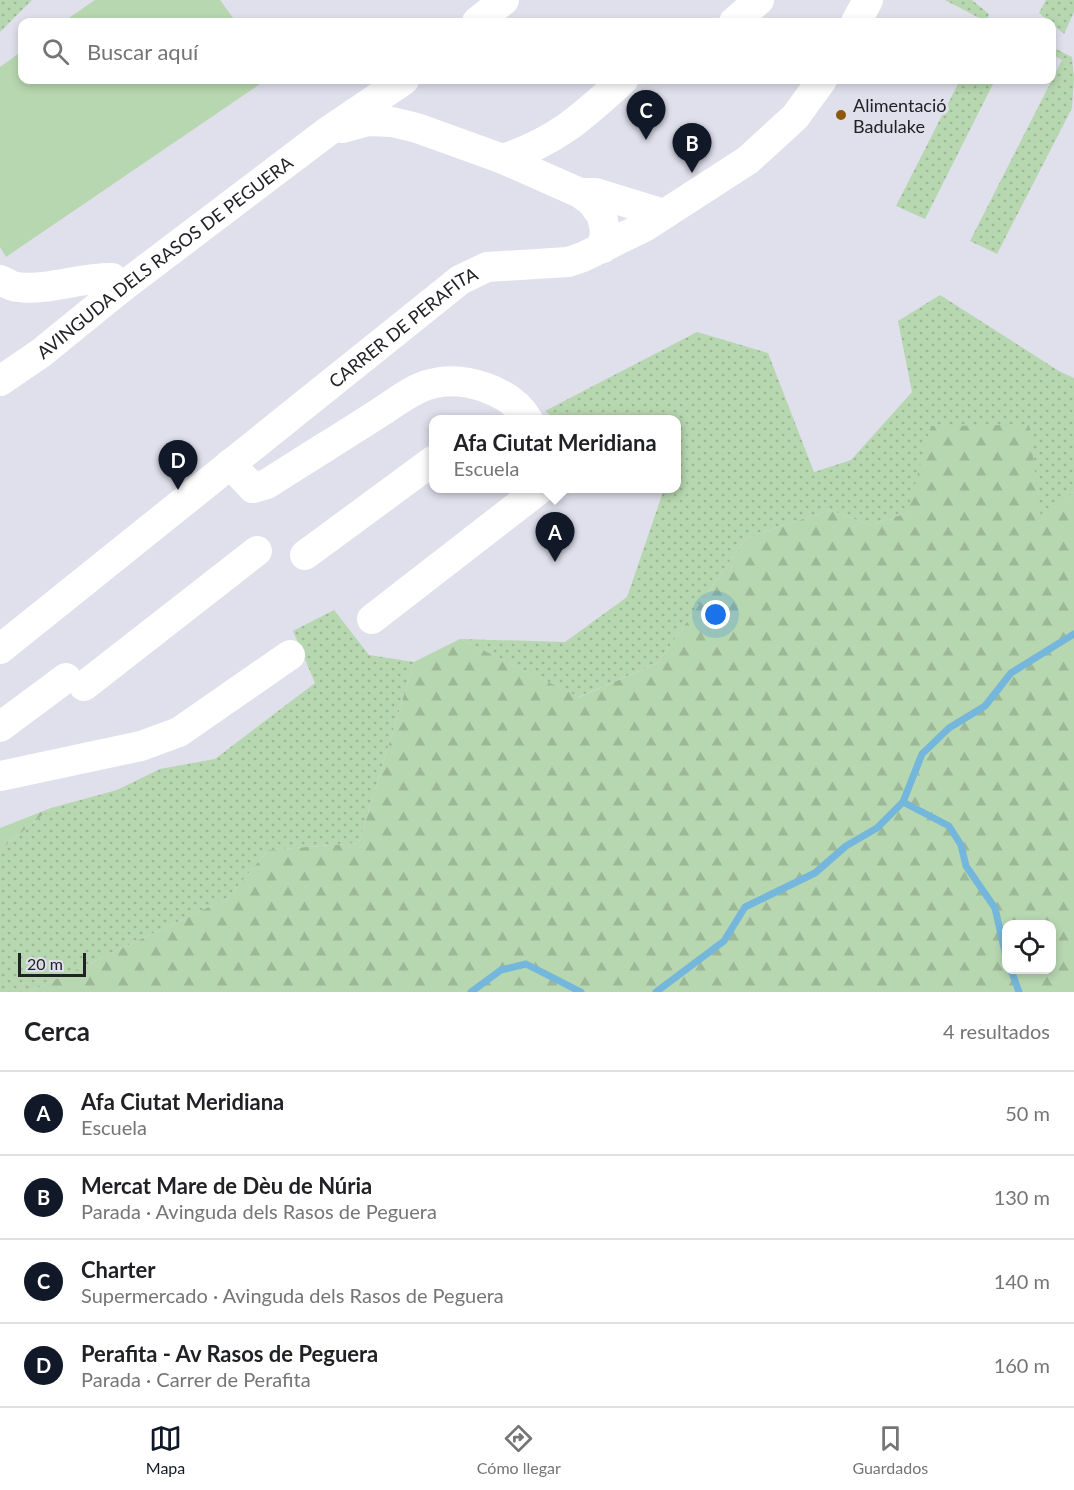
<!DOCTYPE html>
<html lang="es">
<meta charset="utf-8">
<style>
:root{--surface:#fff;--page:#f6f6f6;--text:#202124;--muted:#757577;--line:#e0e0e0;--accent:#111827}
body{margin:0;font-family:Lato,sans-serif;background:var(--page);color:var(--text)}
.controls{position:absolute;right:18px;bottom:18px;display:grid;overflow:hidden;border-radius:12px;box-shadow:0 3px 9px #0003}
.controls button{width:54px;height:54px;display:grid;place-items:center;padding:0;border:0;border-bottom:2px solid var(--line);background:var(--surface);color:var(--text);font:30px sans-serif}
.scale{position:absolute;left:18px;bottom:15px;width:68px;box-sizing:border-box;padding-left:6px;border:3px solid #212226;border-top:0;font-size:16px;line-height:21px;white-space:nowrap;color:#212226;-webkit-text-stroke:4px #dfe0ec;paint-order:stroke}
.you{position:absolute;left:716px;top:615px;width:21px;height:21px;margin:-15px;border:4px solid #fff;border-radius:50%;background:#1a73e8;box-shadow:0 0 0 9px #1a73e833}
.badge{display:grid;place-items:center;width:39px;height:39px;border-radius:50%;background:var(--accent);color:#fff;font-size:20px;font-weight:700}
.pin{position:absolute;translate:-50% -50px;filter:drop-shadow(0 2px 3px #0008)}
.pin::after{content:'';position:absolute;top:32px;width:21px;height:18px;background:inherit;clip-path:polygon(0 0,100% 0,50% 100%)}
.popup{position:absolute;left:429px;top:415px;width:252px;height:78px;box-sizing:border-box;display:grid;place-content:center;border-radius:12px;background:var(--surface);filter:drop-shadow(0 2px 4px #0005);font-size:20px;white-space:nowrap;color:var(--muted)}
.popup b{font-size:22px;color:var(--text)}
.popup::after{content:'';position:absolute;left:50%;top:100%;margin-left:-12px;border:12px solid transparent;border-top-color:var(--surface)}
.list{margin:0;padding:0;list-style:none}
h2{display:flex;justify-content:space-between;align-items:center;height:78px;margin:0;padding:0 24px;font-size:26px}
h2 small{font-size:20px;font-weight:400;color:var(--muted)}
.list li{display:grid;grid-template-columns:39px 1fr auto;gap:18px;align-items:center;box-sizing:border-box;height:84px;padding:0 24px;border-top:2px solid var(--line)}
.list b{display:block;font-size:22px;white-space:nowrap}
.list p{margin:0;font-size:20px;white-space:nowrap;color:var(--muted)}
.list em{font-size:20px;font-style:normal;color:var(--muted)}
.icon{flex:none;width:33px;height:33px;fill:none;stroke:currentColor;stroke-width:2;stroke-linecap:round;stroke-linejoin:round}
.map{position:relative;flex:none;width:1074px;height:992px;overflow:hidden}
.search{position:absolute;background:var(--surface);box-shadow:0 3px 9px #0003;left:18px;right:18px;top:18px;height:66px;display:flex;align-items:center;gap:15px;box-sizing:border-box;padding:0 21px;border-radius:12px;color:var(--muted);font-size:22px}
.sheet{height:414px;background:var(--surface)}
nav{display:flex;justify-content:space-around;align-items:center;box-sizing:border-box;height:84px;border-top:2px solid var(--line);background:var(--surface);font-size:16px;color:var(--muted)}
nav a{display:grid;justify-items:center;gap:3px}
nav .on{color:var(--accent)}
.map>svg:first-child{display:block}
.green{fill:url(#green-dots)}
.forest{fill:url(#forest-firs);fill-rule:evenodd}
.pitch{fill:#b7d7b0}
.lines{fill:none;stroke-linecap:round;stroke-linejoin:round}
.stream{stroke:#75b6dc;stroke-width:7}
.minor{stroke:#fff;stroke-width:30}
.poi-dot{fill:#8e570d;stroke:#dfe0ec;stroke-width:2}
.labels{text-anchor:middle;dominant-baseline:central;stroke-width:6;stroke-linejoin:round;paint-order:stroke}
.poi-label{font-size:18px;fill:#212226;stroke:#dfe0ec;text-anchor:start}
.street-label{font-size:18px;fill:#212226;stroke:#dfe0ec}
</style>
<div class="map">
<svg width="1074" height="992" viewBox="0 0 1074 992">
<defs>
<pattern id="green-dots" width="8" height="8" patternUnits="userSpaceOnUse" patternTransform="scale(1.5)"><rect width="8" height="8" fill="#b7d7b0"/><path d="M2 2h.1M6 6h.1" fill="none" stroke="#9db897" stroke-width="1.8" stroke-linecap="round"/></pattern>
<pattern id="forest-firs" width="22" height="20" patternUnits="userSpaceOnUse" patternTransform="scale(1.5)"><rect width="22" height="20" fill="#b7d7b0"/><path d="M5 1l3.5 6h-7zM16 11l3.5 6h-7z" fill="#9db897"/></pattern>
</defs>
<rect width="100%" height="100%" fill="#dfe0ec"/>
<g class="green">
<polygon points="0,0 32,0 0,32"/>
<polygon points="945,0 972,0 989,14 988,17 990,22 984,22 985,21"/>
<polygon points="1046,0 1074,0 1074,12 1064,34 1039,13"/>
<polygon points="1052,47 1072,57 1074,79 1072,108 997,254 970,241 1062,60 1052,54"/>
<polygon points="960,80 995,80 925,219 896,206"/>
<polygon points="940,295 1059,371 1074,378 1074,492 1041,520 907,513 870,525 830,510 746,538 658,663 578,697 460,639 565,642 627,597 663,492 660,489 676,488 676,420 555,419 545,411 697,332 768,353 814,472 851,460 912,392 898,321"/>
<polygon points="334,610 369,655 414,662 359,843 268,850 228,898 29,992 0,992 0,850 51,808 117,790 160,769 215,759 315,683 293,631"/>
</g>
<g class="forest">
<path d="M1029 425 1041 519 1074 492V992H29L228 898 268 850 359 843 414 662 460 639 579 697 658 663 746 538 830 510 870 525 907 513 931 426ZM1006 924H1052V970H1006Z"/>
<polygon points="51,808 0,850 0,828"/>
</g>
<g class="pitch">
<polygon points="95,0 220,0 236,22 63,22"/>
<polygon points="22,51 22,80 266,80 6,257 0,247 0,67"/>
</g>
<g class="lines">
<g class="stream">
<polyline points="903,802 949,826 961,845 966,866 995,908 1006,957"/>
<polyline points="1011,970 1019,992"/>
<polyline points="471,992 501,970 526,964 581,992"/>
<polyline points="656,992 724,941 745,907 815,873 846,846 877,828 903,802 922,754 949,728 985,706 1011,673 1074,634"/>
</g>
<g class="minor">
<polyline points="477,22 504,0"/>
<polyline points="734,22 759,0"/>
<polyline points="856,22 868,0"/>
<polyline points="342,128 368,121 392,122 417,128 503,159 580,193 591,201 602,216 605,230 603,248"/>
<path d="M503 159C558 140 581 118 623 80"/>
<polyline points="580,193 596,193 664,214"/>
<path d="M0 280C5 282 12 287 18 287 48 291 82 277 112 278L121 288"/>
<path id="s1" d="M0 381 41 353 121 288 327 132 404 80"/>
<path d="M230 464 253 488 267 484C304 460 342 437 379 413 395 403 413 388 431 384 463 375 511 390 528 420"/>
<polyline points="305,555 434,460"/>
<polyline points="372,619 541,488"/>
<path id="s2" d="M0 649 460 280 487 267 568 262 583 257 646 226 748 160 795 117 822 80"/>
<polyline points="84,686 257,551"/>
<polyline points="0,727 66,678"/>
<polyline points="0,776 141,746 179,732 290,655"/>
</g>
</g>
<circle class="poi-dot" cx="841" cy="115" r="6"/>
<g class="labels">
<g class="poi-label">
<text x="853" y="105">Alimentació<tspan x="853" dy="21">Badulake</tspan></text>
</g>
<g class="street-label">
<text stroke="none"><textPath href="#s1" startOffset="206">AVINGUDA DELS RASOS DE PEGUERA</textPath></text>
<text stroke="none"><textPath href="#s2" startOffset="516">CARRER DE PERAFITA</textPath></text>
</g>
</g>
</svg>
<div class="controls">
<button><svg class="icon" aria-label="locate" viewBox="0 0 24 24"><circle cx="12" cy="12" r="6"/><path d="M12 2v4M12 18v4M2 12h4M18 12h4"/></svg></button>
</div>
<div class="scale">20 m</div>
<div class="you"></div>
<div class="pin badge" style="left:555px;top:562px">A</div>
<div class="popup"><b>Afa Ciutat Meridiana</b>Escuela</div>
<div class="pin badge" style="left:692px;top:173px">B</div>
<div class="pin badge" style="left:646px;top:140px">C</div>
<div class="pin badge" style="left:178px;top:490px">D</div>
<div class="search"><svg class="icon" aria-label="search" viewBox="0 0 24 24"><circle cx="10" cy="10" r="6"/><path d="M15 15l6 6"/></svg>Buscar aquí</div>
</div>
<section class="sheet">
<h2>Cerca<small>4 resultados</small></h2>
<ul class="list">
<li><span class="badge">A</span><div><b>Afa Ciutat Meridiana</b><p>Escuela</p></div><em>50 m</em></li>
<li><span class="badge">B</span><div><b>Mercat Mare de Dèu de Núria</b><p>Parada · Avinguda dels Rasos de Peguera</p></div><em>130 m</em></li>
<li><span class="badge">C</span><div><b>Charter</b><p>Supermercado · Avinguda dels Rasos de Peguera</p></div><em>140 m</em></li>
<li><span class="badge">D</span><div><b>Perafita - Av Rasos de Peguera</b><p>Parada · Carrer de Perafita</p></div><em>160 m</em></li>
</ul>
</section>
<nav>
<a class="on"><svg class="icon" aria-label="map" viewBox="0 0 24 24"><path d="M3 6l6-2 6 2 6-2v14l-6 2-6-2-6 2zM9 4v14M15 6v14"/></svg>Mapa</a>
<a><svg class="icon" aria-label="directions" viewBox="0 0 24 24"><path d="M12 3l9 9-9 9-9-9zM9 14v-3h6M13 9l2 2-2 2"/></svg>Cómo llegar</a>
<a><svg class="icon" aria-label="saved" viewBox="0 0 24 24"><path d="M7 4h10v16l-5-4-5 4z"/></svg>Guardados</a>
</nav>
